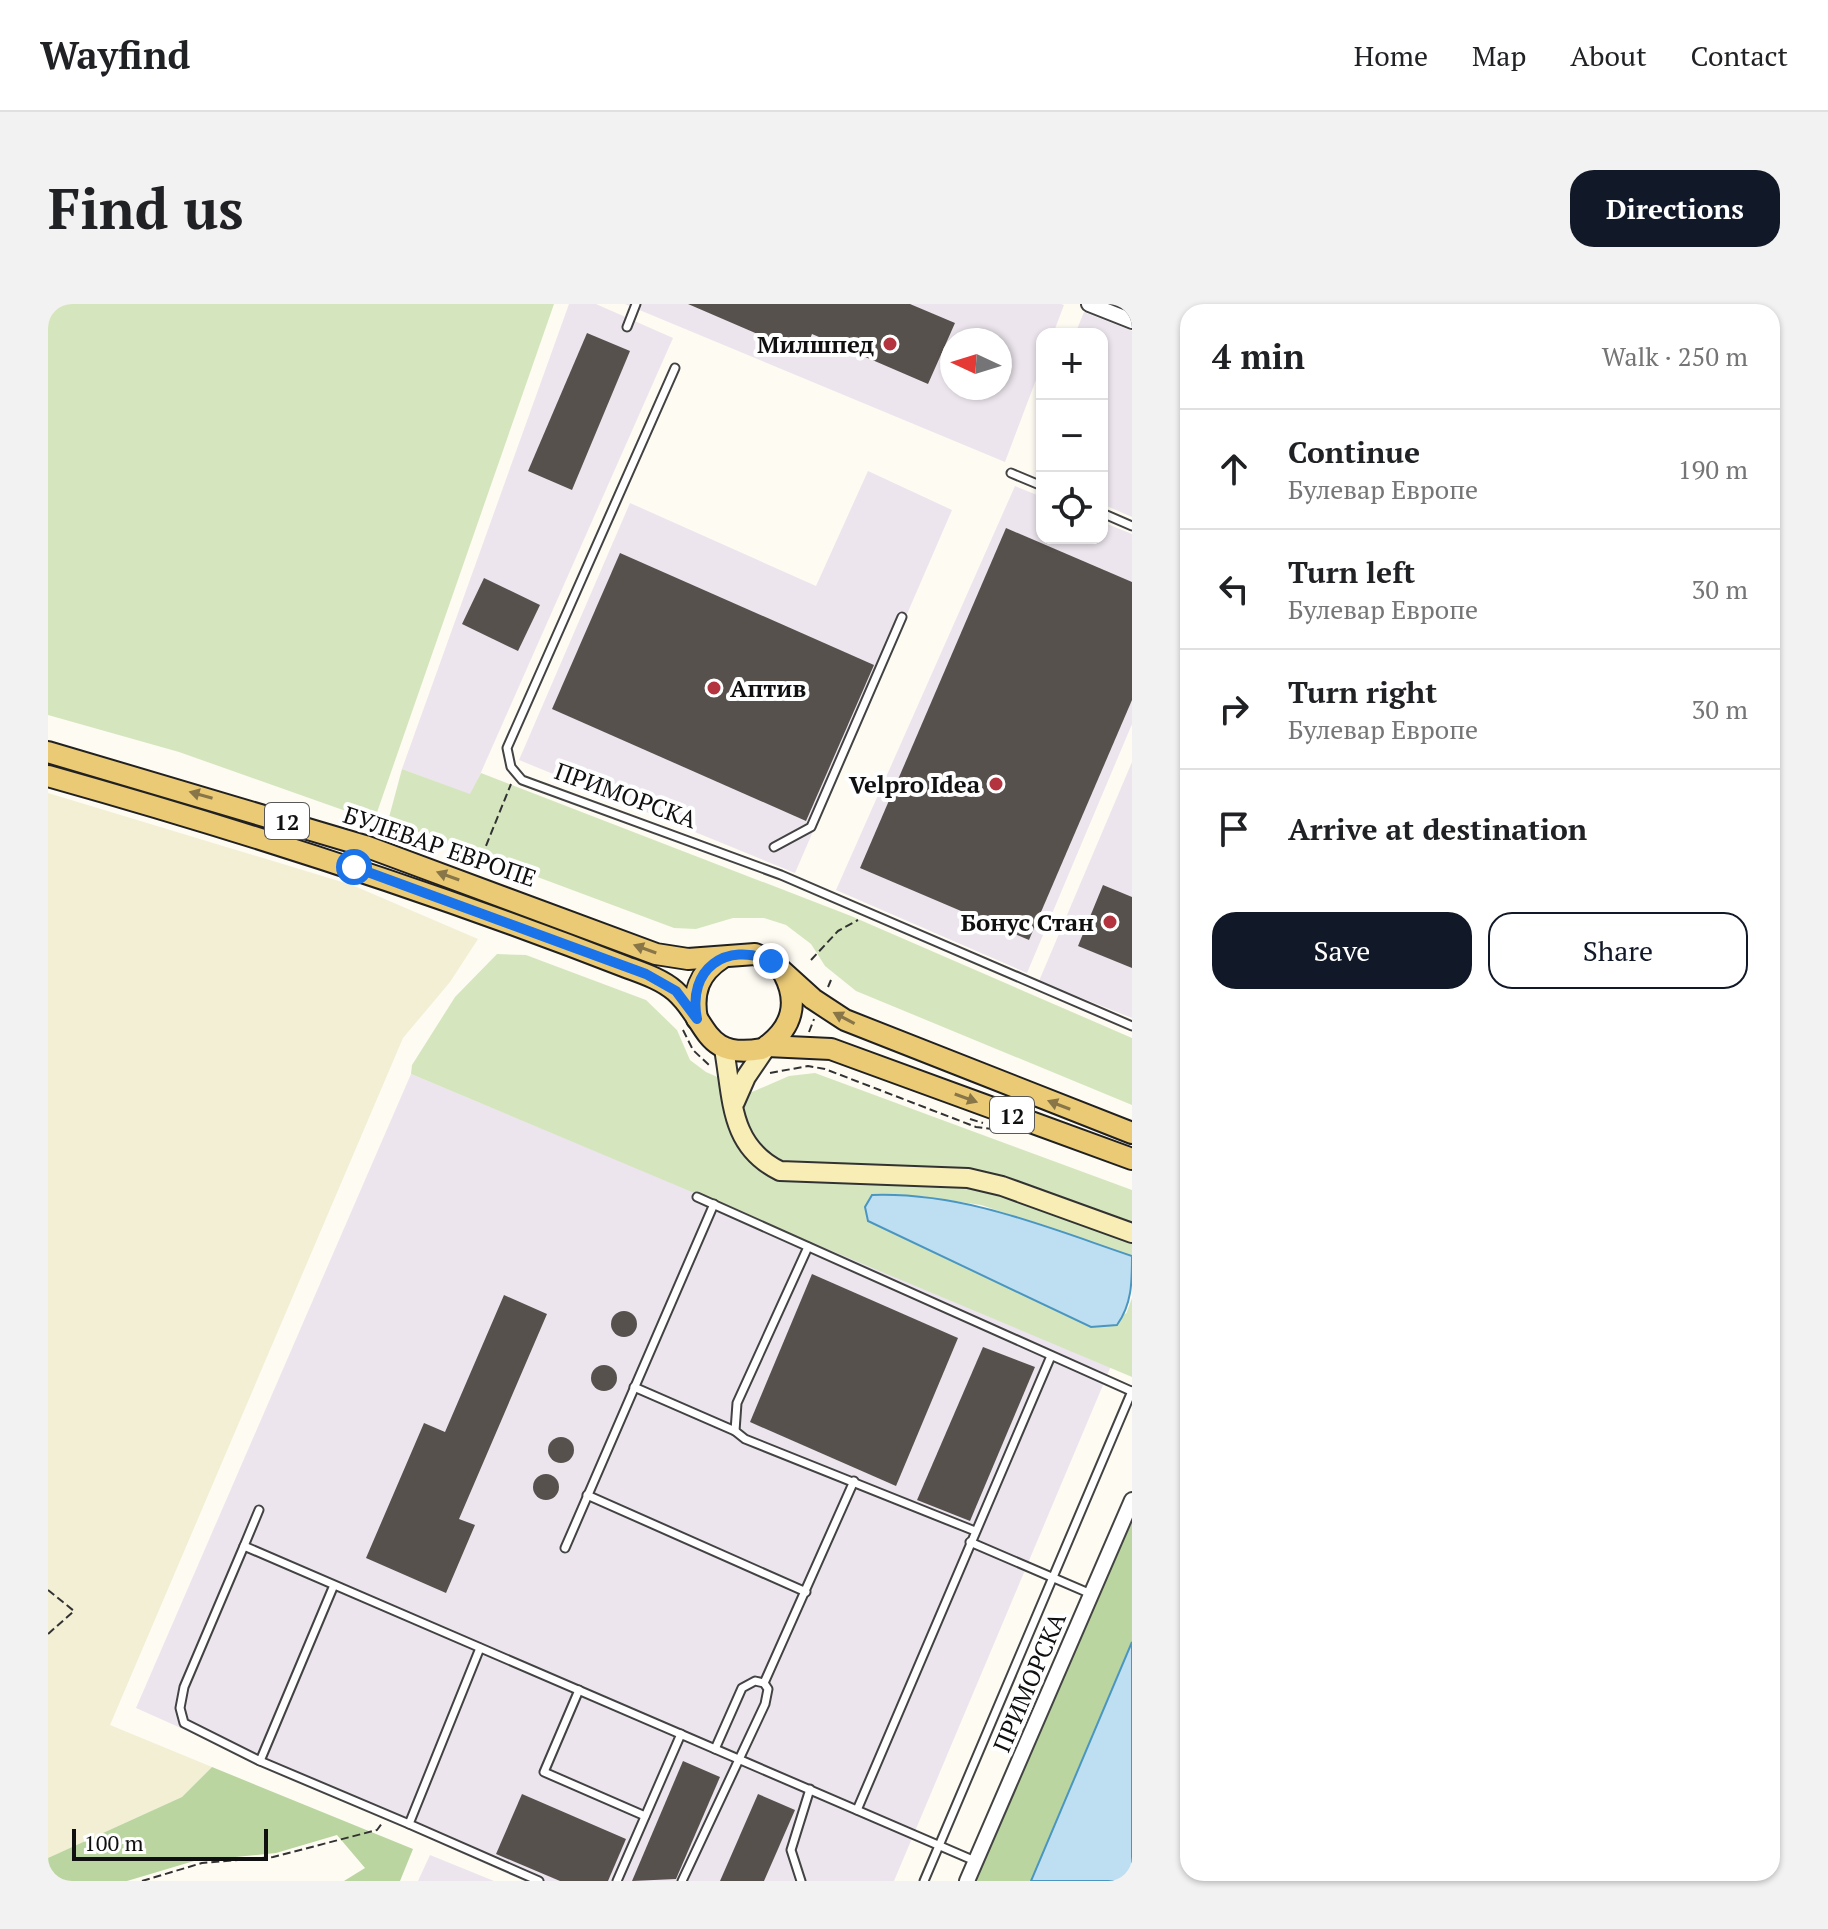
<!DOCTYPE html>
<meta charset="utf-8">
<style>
:root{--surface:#fff;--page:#f2f2f2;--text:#202124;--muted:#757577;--line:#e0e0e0;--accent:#111827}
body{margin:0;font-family:"PT Serif",serif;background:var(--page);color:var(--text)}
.controls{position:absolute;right:24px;top:24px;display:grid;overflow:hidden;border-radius:16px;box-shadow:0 2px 6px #0004}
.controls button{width:72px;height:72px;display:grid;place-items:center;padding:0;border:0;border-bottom:2px solid var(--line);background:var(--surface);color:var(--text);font:40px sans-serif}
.compass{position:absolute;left:892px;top:24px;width:72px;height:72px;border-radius:50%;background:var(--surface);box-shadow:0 2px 6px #0004;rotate:274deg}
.scale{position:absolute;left:24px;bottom:20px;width:196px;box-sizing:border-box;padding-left:8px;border:4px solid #101010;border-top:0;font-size:22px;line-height:28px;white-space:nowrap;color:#101010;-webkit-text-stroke:6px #fff;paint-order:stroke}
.stop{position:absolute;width:24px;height:24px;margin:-18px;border:6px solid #1a73e8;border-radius:50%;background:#fff}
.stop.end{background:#1a73e8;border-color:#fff;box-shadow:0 2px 8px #0008}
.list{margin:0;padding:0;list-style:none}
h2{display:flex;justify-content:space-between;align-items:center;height:104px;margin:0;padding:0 32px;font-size:34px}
h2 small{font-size:26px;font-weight:400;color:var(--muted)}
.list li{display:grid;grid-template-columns:52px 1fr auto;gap:24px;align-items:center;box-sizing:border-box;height:120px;padding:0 32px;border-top:2px solid var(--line)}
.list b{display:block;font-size:30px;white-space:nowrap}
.list p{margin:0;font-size:26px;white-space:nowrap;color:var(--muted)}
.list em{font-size:26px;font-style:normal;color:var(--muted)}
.actions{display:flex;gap:16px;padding:24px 32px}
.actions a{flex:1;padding:18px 0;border:2px solid var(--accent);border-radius:24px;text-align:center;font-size:28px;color:var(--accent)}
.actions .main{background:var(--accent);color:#fff}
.icon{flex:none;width:44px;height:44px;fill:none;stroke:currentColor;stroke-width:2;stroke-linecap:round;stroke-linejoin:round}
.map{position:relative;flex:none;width:1084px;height:1577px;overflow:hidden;border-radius:24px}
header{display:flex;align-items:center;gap:48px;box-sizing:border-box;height:112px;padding:0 40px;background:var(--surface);border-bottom:2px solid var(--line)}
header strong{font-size:38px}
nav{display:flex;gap:44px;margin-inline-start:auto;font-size:28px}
.intro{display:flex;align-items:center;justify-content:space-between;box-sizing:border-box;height:192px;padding:0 48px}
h1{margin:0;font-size:56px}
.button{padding:20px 36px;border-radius:24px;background:var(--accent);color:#fff;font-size:28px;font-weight:700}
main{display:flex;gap:48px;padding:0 48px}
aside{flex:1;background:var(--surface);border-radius:24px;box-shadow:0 2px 6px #0004}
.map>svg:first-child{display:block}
.industrial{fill:#ece5ed;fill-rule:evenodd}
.farmland{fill:#f2efd5}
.green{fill:#d5e6bf}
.forest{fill:#bad5a0}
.water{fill:#bddff1;stroke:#4a96c1;stroke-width:2}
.building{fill:#57514d}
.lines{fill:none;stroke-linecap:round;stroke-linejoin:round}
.lane-casing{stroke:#434343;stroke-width:11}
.street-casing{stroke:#434343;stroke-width:18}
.secondary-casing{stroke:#323232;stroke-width:22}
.primary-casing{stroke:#212121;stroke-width:24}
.path{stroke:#323232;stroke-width:2;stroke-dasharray:8 4;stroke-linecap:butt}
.lane{stroke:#fff;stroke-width:7}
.street{stroke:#fff;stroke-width:14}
.secondary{stroke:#f7edb5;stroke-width:18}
.primary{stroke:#ebca76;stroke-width:20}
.oneway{fill:#887648}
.route{stroke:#1a73e8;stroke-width:10}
.poi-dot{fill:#b3343f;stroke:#fff;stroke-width:3}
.labels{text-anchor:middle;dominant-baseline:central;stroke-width:8;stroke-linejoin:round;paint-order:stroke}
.shield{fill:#fff;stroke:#585858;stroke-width:2}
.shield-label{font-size:22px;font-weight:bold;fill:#101010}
.poi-label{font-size:24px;font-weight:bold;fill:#101010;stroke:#fff;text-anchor:end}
.street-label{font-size:24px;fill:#101010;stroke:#fff}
</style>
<header>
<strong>Wayfind</strong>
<nav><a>Home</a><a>Map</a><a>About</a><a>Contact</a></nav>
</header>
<div class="intro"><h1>Find us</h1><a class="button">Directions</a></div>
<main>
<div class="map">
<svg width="1084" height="1577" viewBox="0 0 1084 1577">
<rect width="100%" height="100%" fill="#fefbf3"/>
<g class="industrial">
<polygon points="521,0 548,0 625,34 423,491 354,465"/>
<path d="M577 0H1013L1016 1 1005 30H994V60L957 158ZM904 36H952V84H904Z"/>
<polygon points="1036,8 1084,27 1084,213 1054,200 1054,30 1027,30"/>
<polygon points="820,167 904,206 747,569 471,456 582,199 768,282"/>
<polygon points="967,182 994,193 994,234 1054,234 1054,218 1084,230 1084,420 979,669 788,586"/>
<polygon points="1084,458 1084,714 991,677"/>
<polygon points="363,770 1063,1062 846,1577 476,1577 88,1404"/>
<polygon points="382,1551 446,1577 370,1577"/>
</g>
<polygon class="farmland" points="0,489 304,581 430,635 402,678 355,734 62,1421 164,1463 134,1493 0,1554"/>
<g class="green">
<polygon points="0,0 506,0 326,517 131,448 0,411"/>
<polygon points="354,465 422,490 433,469 803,612 1084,734 1084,801 808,687 777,662 763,640 738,621 716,614 685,614 648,625 626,624 340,517"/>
<polygon points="449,650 478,651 598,696 629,726 642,756 658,768 704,788 741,772 767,769 1084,886 1084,952 933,901 872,892 1078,1010 1084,994 1084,1073 363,770 364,761 407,693"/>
</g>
<g class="forest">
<polygon points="1084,1210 1084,1338 983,1577 925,1577"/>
<polygon points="164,1463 365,1545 352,1577 296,1577 317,1564 289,1531 228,1549 146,1557 79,1577 0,1577 0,1554 134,1493"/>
</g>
<g class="water">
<path d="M824 891C916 888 998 923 1084 952 1084 978 1084 1000 1069 1021L1043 1023 820 917 817 903Z"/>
<polygon points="1084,1338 1084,1577 983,1577"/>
</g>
<g class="building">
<polygon points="640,0 862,0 907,19 880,80 764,30 756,50"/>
<polygon points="539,29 582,47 524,186 480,167"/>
<polygon points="958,224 1084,278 1084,396 981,636 812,564"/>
<polygon points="572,249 826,361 758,517 504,405"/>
<polygon points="436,274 492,301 470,347 414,320"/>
<polygon points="1055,581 1084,593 1084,664 1030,642"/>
<polygon points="764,970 910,1034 848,1182 702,1118"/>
<polygon points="456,991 499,1010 411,1215 427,1221 398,1289 318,1254 376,1119 397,1128"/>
<circle cx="576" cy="1020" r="13"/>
<polygon points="935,1043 987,1063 922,1217 869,1196"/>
<circle cx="556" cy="1074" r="13"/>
<circle cx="513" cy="1146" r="13"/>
<circle cx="498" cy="1183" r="13"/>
<polygon points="635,1457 672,1473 628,1575 584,1577"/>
<polygon points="474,1490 578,1535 560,1577 512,1577 448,1550"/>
<polygon points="710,1490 747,1506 716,1577 672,1577"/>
</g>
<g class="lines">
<g class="lane-casing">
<g id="lane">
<polyline points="579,23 588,0"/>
<polyline points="627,64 459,444 463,463 474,476 733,571 1084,722"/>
<polyline points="963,169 994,182"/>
<polyline points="1054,209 1084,222"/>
<polyline points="726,543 763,523 854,313"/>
<polyline points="649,893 1083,1087"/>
<polyline points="760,943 689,1099 687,1127 697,1135 927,1227"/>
<polyline points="586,1083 687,1127"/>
<polyline points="539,1191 758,1288"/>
<polyline points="922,1238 1043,1290"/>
<polyline points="196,1242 211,1206"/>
<polyline points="517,1244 666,900"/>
<polyline points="286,1281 212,1457 136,1419 132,1404 136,1383 196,1242 927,1557"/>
<polyline points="432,1344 361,1520 491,1577"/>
<polyline points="716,1379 806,1177"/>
<polyline points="531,1386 496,1468 597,1512"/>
<polyline points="212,1457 361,1520"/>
<polyline points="809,1506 1003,1052"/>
<polyline points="569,1577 633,1430"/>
<polyline points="634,1577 717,1400 720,1385 716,1379 707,1377 694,1384 667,1445"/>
<polyline points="753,1577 743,1546 762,1485"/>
<polyline points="876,1577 1084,1087"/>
</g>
</g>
<g class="street-casing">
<g id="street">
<polyline points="1041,0 1084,17"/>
<polyline points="919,1577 1084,1196"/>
</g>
</g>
<g class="secondary-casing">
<g id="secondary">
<path d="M676 745C685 795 681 842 732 867L920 874 954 882 1084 929"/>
<polyline points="687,798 698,773 719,742"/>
</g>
</g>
<g class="primary-casing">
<g id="primary">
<polyline points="0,448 317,542 608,650 640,655 707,650 723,657 765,695 797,716 1084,829"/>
<path d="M0 472C196 527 388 589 578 663 594 669 613 675 627 687 661 717 654 756 714 745"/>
<path d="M649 715C644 688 651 669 674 654"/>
<polyline points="719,742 783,745 1084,855"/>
<path d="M719 742C744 723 751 699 736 670"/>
</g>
</g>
<g class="path">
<polyline points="429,564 463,480"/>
<polyline points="763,656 790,627 810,616"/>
<polyline points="780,683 783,676"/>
<polyline points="635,726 645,746 662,762"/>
<polyline points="761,728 766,715"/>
<polyline points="722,769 760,762 777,765 928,823 951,826"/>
<polyline points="922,815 935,819"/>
<polyline points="0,1286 26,1307 0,1330"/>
<polyline points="94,1577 154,1559 225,1553 329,1526 335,1518"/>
</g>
<use href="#lane" class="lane"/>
<use href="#street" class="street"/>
<use href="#secondary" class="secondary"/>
<use href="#primary" class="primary"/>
</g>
<defs><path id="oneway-solid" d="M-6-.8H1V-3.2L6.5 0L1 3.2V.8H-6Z" transform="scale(2)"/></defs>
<g class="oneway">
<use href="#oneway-solid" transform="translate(153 491) rotate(-164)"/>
<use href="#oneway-solid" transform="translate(400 572) rotate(-160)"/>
<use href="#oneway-solid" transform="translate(597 645) rotate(-160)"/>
<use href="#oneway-solid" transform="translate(796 714) rotate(-152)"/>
<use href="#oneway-solid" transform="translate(918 794) rotate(20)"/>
<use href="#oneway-solid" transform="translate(1011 801) rotate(-159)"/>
</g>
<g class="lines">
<path class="route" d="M306 563 598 670 628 687 649 715C639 665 678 637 723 657"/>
</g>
<g class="poi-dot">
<circle cx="842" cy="40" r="8"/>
<circle cx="666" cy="384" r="8"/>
<circle cx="948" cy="480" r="8"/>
<circle cx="1062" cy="618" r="8"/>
</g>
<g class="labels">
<g class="shield">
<rect x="217" y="499" width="44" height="36" rx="6"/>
<rect x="942" y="793" width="44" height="36" rx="6"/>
</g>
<g class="shield-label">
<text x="239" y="517">12</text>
<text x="964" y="811">12</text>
</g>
<g class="poi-label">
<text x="826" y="40">Милшпед</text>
<text x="682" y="384" text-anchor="start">Аптив</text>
<text x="932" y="480">Velpro Idea</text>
<text x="1046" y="618">Бонус Стан</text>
</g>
<g class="street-label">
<text transform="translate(578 491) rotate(20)">ПРИМОРСКА</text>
<text transform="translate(392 542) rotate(19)">БУЛЕВАР ЕВРОПЕ</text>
<text transform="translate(981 1378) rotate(-67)">ПРИМОРСКА</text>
</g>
</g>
</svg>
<div class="controls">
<button>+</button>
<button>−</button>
<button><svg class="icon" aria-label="locate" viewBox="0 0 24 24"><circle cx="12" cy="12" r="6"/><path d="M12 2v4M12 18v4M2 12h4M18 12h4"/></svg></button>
</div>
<svg class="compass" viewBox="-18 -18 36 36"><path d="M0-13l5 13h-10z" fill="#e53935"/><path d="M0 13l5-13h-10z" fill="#757577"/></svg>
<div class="scale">100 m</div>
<div class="stop" style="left:306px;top:563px"></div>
<div class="stop end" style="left:723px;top:657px"></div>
</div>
<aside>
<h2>4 min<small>Walk · 250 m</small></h2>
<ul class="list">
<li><svg class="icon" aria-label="ahead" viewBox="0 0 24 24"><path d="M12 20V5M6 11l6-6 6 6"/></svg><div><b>Continue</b><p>Булевар Европе</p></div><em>190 m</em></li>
<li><svg class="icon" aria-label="left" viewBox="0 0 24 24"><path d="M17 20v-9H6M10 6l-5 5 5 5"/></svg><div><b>Turn left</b><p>Булевар Европе</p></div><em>30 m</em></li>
<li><svg class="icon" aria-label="right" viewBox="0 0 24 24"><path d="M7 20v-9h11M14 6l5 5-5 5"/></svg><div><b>Turn right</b><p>Булевар Европе</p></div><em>30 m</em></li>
<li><svg class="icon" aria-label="arrive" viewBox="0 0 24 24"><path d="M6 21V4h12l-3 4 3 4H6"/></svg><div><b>Arrive at destination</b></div></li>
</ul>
<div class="actions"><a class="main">Save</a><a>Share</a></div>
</aside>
</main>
